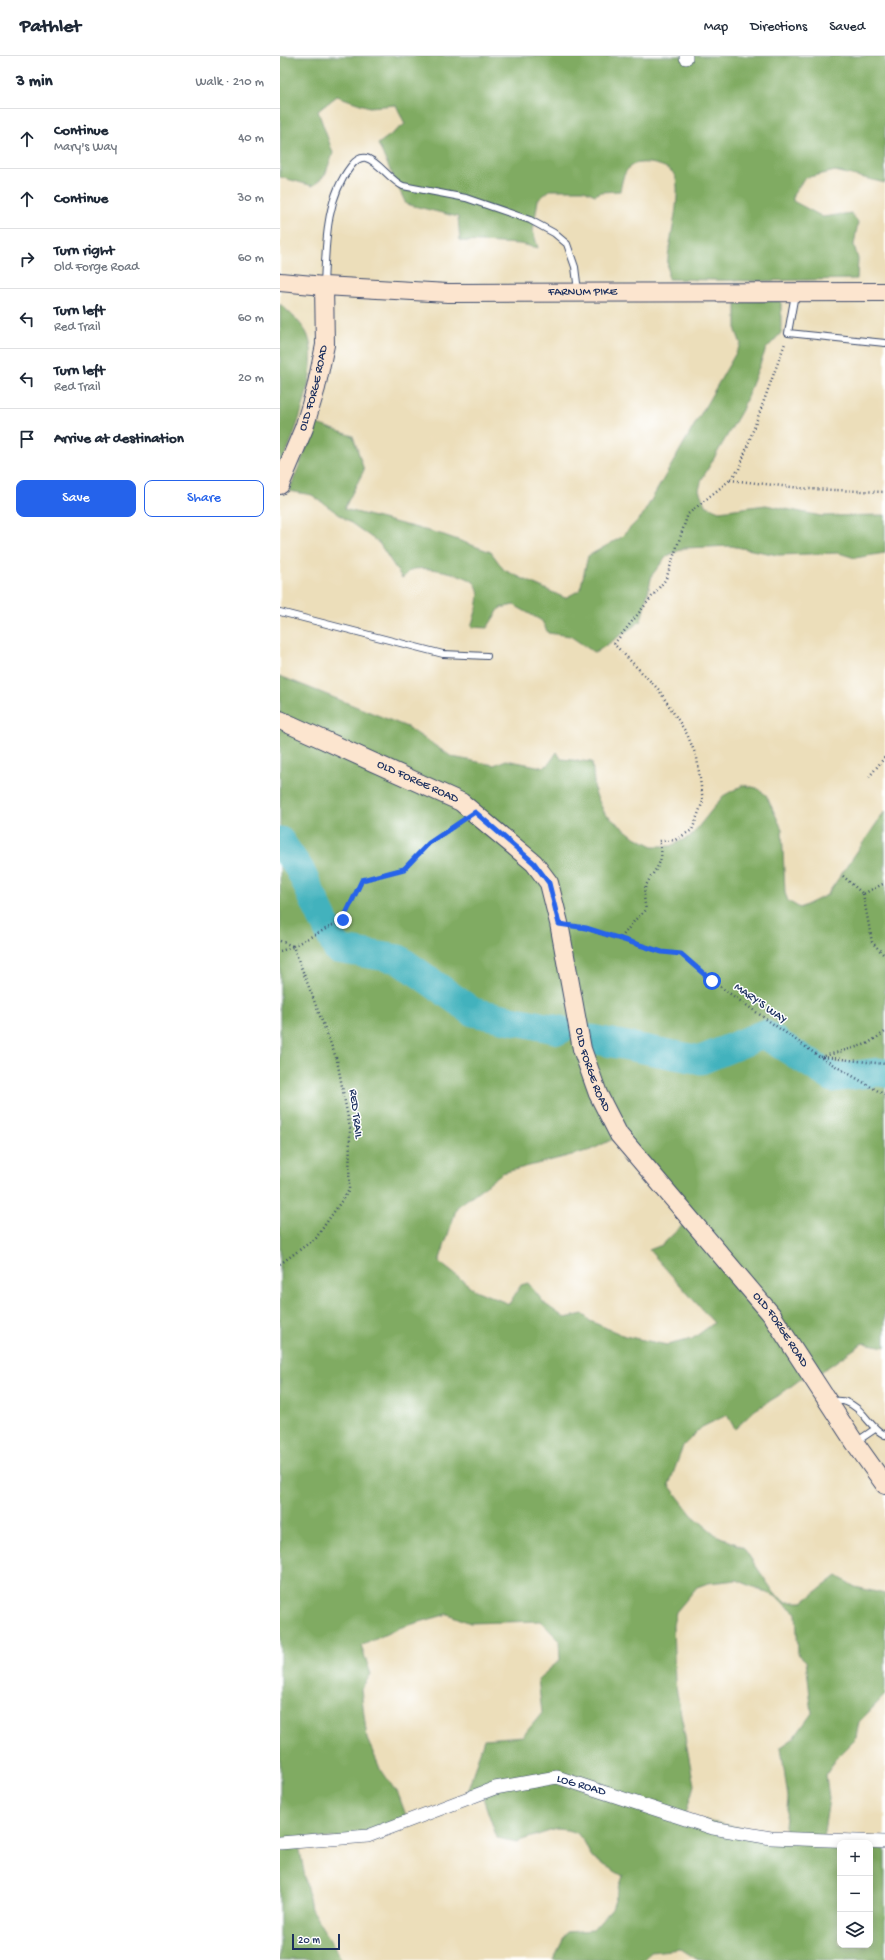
<!DOCTYPE html>
<meta charset="utf-8">
<style>
:root{--surface:#fff;--page:#f2f2f3;--text:#1f2937;--muted:#747a83;--line:#e0e1e3;--accent:#2563eb}
body{margin:0;font-family:"Gochi Hand",sans-serif;background:var(--page);color:var(--text)}
.controls{position:absolute;right:12px;bottom:12px;display:grid;overflow:hidden;border-radius:8px;box-shadow:0 2px 10px #0003}
.controls button{width:36px;height:36px;display:grid;place-items:center;padding:0;border:0;border-bottom:1px solid var(--line);background:var(--surface);color:var(--text);font:20px sans-serif}
.scale{position:absolute;left:12px;bottom:10px;width:48px;box-sizing:border-box;padding-left:4px;border:2px solid #1b2f5e;border-top:0;font-size:11px;line-height:14px;white-space:nowrap;color:#1b2f5e;-webkit-text-stroke:3px #fff;paint-order:stroke}
.stop{position:absolute;width:12px;height:12px;margin:-9px;border:3px solid #2563eb;border-radius:50%;background:#fff}
.stop.end{background:#2563eb;border-color:#fff;box-shadow:0 1px 4px #0008}
.list{margin:0;padding:0;list-style:none}
h2{display:flex;justify-content:space-between;align-items:center;height:52px;margin:0;padding:0 16px;font-size:17px}
h2 small{font-size:13px;font-weight:400;color:var(--muted)}
.list li{display:grid;grid-template-columns:26px 1fr auto;gap:12px;align-items:center;box-sizing:border-box;height:60px;padding:0 16px;border-top:1px solid var(--line)}
.list b{display:block;font-size:15px;white-space:nowrap}
.list p{margin:0;font-size:13px;white-space:nowrap;color:var(--muted)}
.list em{font-size:13px;font-style:normal;color:var(--muted)}
.actions{display:flex;gap:8px;padding:12px 16px}
.actions a{flex:1;padding:9px 0;border:1px solid var(--accent);border-radius:8px;text-align:center;font-size:14px;color:var(--accent)}
.actions .main{background:var(--accent);color:#fff}
.icon{flex:none;width:22px;height:22px;fill:none;stroke:currentColor;stroke-width:2;stroke-linecap:round;stroke-linejoin:round}
.map{position:relative;flex:none;width:605px;height:1904px;overflow:hidden}
header{display:flex;align-items:center;gap:24px;box-sizing:border-box;height:56px;padding:0 20px;background:var(--surface);border-bottom:1px solid var(--line)}
header strong{font-size:19px}
nav{display:flex;gap:22px;margin-inline-start:auto;font-size:14px}
main{display:flex}
aside{flex:1;background:var(--surface)}
.map>svg:first-child{display:block}
.forest{fill:#80ab62;stroke:#4e6d60;fill-rule:evenodd}
.lines{fill:none;stroke-linecap:round;stroke-linejoin:round}
.river{stroke:#42b2bd;stroke-width:29}
.lane-casing{stroke:#3a496c;stroke-width:8}
.street-casing{stroke:#3a496c;stroke-width:14}
.secondary-casing{stroke:#3a496c;stroke-width:20}
.path{stroke:#3a496c;stroke-width:2.5;stroke-dasharray:1 3;stroke-linecap:butt}
.lane{stroke:#fff;stroke-width:6}
.street{stroke:#fff;stroke-width:13}
.secondary{stroke:#fce5cf;stroke-width:18}
.route{stroke:#2563eb;stroke-width:5}
.labels{text-anchor:middle;dominant-baseline:central;stroke-width:3;stroke-linejoin:round;paint-order:stroke}
.street-label{font-size:12px;fill:#1b2f5e;stroke:#fff}
</style>
<header>
<strong>Pathlet</strong>
<nav><a>Map</a><a>Directions</a><a>Saved</a></nav>
</header>
<main>
<aside>
<h2>3 min<small>Walk · 210 m</small></h2>
<ul class="list">
<li><svg class="icon" aria-label="ahead" viewBox="0 0 24 24"><path d="M12 20V5M6 11l6-6 6 6"/></svg><div><b>Continue</b><p>Mary's Way</p></div><em>40 m</em></li>
<li><svg class="icon" aria-label="ahead" viewBox="0 0 24 24"><path d="M12 20V5M6 11l6-6 6 6"/></svg><div><b>Continue</b></div><em>30 m</em></li>
<li><svg class="icon" aria-label="right" viewBox="0 0 24 24"><path d="M7 20v-9h11M14 6l5 5-5 5"/></svg><div><b>Turn right</b><p>Old Forge Road</p></div><em>60 m</em></li>
<li><svg class="icon" aria-label="left" viewBox="0 0 24 24"><path d="M17 20v-9H6M10 6l-5 5 5 5"/></svg><div><b>Turn left</b><p>Red Trail</p></div><em>60 m</em></li>
<li><svg class="icon" aria-label="left" viewBox="0 0 24 24"><path d="M17 20v-9H6M10 6l-5 5 5 5"/></svg><div><b>Turn left</b><p>Red Trail</p></div><em>20 m</em></li>
<li><svg class="icon" aria-label="arrive" viewBox="0 0 24 24"><path d="M6 21V4h12l-3 4 3 4H6"/></svg><div><b>Arrive at destination</b></div></li>
</ul>
<div class="actions"><a class="main">Save</a><a>Share</a></div>
</aside>
<div class="map">
<svg width="605" height="1904" viewBox="0 0 605 1904">
<rect width="100%" height="100%" fill="#fff"/>
<filter id="ink" filterUnits="userSpaceOnUse"><feTurbulence type="fractalNoise" baseFrequency=".025" numOctaves="2"/><feDisplacementMap in="SourceGraphic" scale="8" xChannelSelector="R" yChannelSelector="G"/><feConvolveMatrix kernelMatrix="1 2 1 2 8 2 1 2 1" color-interpolation-filters="sRGB"/></filter>
<filter id="wash" filterUnits="userSpaceOnUse"><feTurbulence type="fractalNoise" baseFrequency=".012" numOctaves="4" result="noise"/><feDisplacementMap in="SourceGraphic" scale="16" xChannelSelector="R" yChannelSelector="G"/><feGaussianBlur stdDeviation="0.9" result="paint"/><feColorMatrix in="noise" values="0 0 0 0 0 0 0 0 0 0 0 0 0 0 0 0 0 1.4 0 .05"/><feComposite in="paint" operator="in"/></filter>
<g filter="url(#wash)">
<rect width="100%" height="100%" fill="#ecdeba"/>
<g class="forest">
<path d="M0 0H605V127L555 115 525 122 513 139V145L543 161 571 157 578 166 574 189 578 203 577 223 477 225 388 223C388 216 387 209 388 202 390 181 402 137 395 120 390 108 360 103 351 110 343 116 342 126 340 135L321 136 315 139 304 134H270L258 144 253 175 258 192 240 188 180 185 178 161 126 148 98 88 125 68 116 49 89 51 57 40 38 55 53 97 45 119 33 130 0 121Z"/>
<path d="M501 244V277L486 293 462 354 422 423 419 434 425 449 439 455 486 449 541 460 605 459V497L575 502 559 497 498 499 451 490 405 492 387 500 372 519 361 565 315 597 290 580 268 577 262 565 234 549 220 552 207 572 191 571C194 560 203 541 196 529 190 518 143 509 131 514 128 515 126 520 122 522L99 487 32 439 9 435 27 390 34 367 73 380 84 414 64 453 164 479 211 496 224 514 285 542 300 534 308 500 340 482 362 460 461 288 456 275V245Z"/>
<path d="M0 248C8 255 24 269 28 280 41 313 14 380 0 412Z"/>
<path d="M0 620 127 671 172 701 214 709 226 704 262 711 268 709 277 696 281 703 312 706 315 737 325 758 353 780 373 790H390L411 780 443 740 463 729 477 732 486 739 502 773 505 837 508 845 520 852 547 839 605 755V1291L583 1287 532 1322 526 1319 498 1340 475 1354 455 1373 447 1359 422 1371 403 1390 389 1429 412 1459 436 1479 463 1491 495 1538 506 1546H523L557 1520 575 1531 605 1538V1639L579 1666 576 1682 557 1701 546 1719 549 1743 543 1782 605 1785V1904H418L401 1893 371 1896 364 1904H273L287 1876 313 1874 332 1853 343 1820 312 1802 305 1787 297 1777 287 1774 276 1773 236 1786 217 1782 201 1736 185 1742 204 1683 243 1680 262 1657 258 1623 280 1604 279 1584 260 1565 190 1567 168 1558 119 1572 81 1590 91 1618 81 1633 87 1683 100 1712 119 1740 127 1762 84 1780 18 1784 31 1853 62 1904H0ZM339 1080 408 1164 382 1189 369 1194 434 1267 412 1283 387 1289 345 1280 310 1265 303 1258 285 1262 265 1248 248 1227 241 1229 229 1248 195 1234 159 1206 177 1151 222 1117 311 1094ZM457 1524 495 1540 516 1557 518 1598 526 1605 532 1657 514 1682 501 1691 508 1742 504 1780 405 1761 414 1729 395 1626 393 1569 396 1556 417 1531 428 1527ZM560 1787H590V1889H560Z"/>
</g>
<g class="lines">
<g class="river">
<polyline points="0,785 20,814 57,893 119,903 193,956 280,974"/>
<polyline points="311,983 421,1004 484,978 553,1022 598,1016 605,1017"/>
</g>
</g>
</g>
<g filter="url(#ink)">
<g class="lines">
<g class="lane-casing">
<g id="lane">
<path d="M44 229C46 189 45 143 71 110 75 105 80 101 86 102 98 105 110 124 123 130L186 142 250 164 274 177 287 188 295 211 298 235"/>
<polyline points="515,238 508,277 605,287"/>
<polyline points="0,556 163,598 207,600"/>
<path d="M550 1345C555 1345 562 1344 566 1346 584 1352 589 1372 605 1379"/>
<polyline points="576,1386 595,1373"/>
</g>
</g>
<g class="street-casing">
<g id="street">
<polyline points="406,0 406,2"/>
<polyline points="0,1787 88,1780 215,1732 277,1721 433,1772 491,1782 605,1786"/>
</g>
</g>
<g class="secondary-casing">
<g id="secondary">
<path id="s1" d="M0 226 44 230 168 237 605 236"/>
<path id="s2" d="M0 429 24 372 36 332 45 289 44 230"/>
<path id="s3" d="M0 664 181 746 254 807 269 827 279 867 302 993 318 1038 339 1079 491 1258 575 1387 605 1429"/>
</g>
</g>
<g class="path">
<polyline points="450,424 529,433 605,436"/>
<polyline points="589,721 605,701"/>
<polyline points="563,820 583,838 605,827"/>
<polyline points="583,838 592,886 605,900"/>
<polyline points="296,870 382,896 401,898 432,925 540,1001 605,1039"/>
<path d="M341 882 355 864 366 854C365 848 363 838 365 832 372 814 387 808 379 785L395 784 412 774 423 745 417 702 407 678 379 634 334 588 386 523 408 458 450 424 459 413 505 287"/>
<polyline points="0,885 13,890"/>
<polyline points="0,895 13,891"/>
<polyline points="541,1001 587,988 605,976"/>
<polyline points="543,1001 605,1008"/>
<polyline points="0,1208 36,1182 69,1134 70,1072 57,1004 13,890 63,864 82,825 124,813 149,787 180,767"/>
</g>
<use href="#lane" class="lane"/>
<use href="#street" class="street"/>
<use href="#secondary" class="secondary"/>
</g>
</g>
<g class="lines" filter="url(#ink)">
<polyline class="route" points="63,864 82,824 124,813 149,787 195,756 254,807 269,827 279,868 306,872 382,896 401,898 432,925"/>
</g>
<g class="labels">
<g class="street-label">
<text stroke="none"><textPath href="#s1" startOffset="303">FARNUM PIKE</textPath></text>
<text stroke="none"><textPath href="#s2" startOffset="103">OLD FORGE ROAD</textPath></text>
<text stroke="none"><textPath href="#s3" startOffset="151">OLD FORGE ROAD</textPath></text>
<text transform="translate(480 948) rotate(35)">MARY'S WAY</text>
<text stroke="none"><textPath href="#s3" startOffset="511">OLD FORGE ROAD</textPath></text>
<text transform="translate(75 1058) rotate(83)">RED TRAIL</text>
<text stroke="none"><textPath href="#s3" startOffset="835">OLD FORGE ROAD</textPath></text>
<text transform="translate(301 1730) rotate(16)">LOG ROAD</text>
</g>
</g>
</svg>
<div class="controls">
<button>+</button>
<button>−</button>
<button><svg class="icon" aria-label="layers" viewBox="0 0 24 24"><path d="M12 4l9 5-9 5-9-5zM3 14l9 5 9-5"/></svg></button>
</div>
<div class="scale">20 m</div>
<div class="stop" style="left:432px;top:925px"></div>
<div class="stop end" style="left:63px;top:864px"></div>
</div>
</main>
